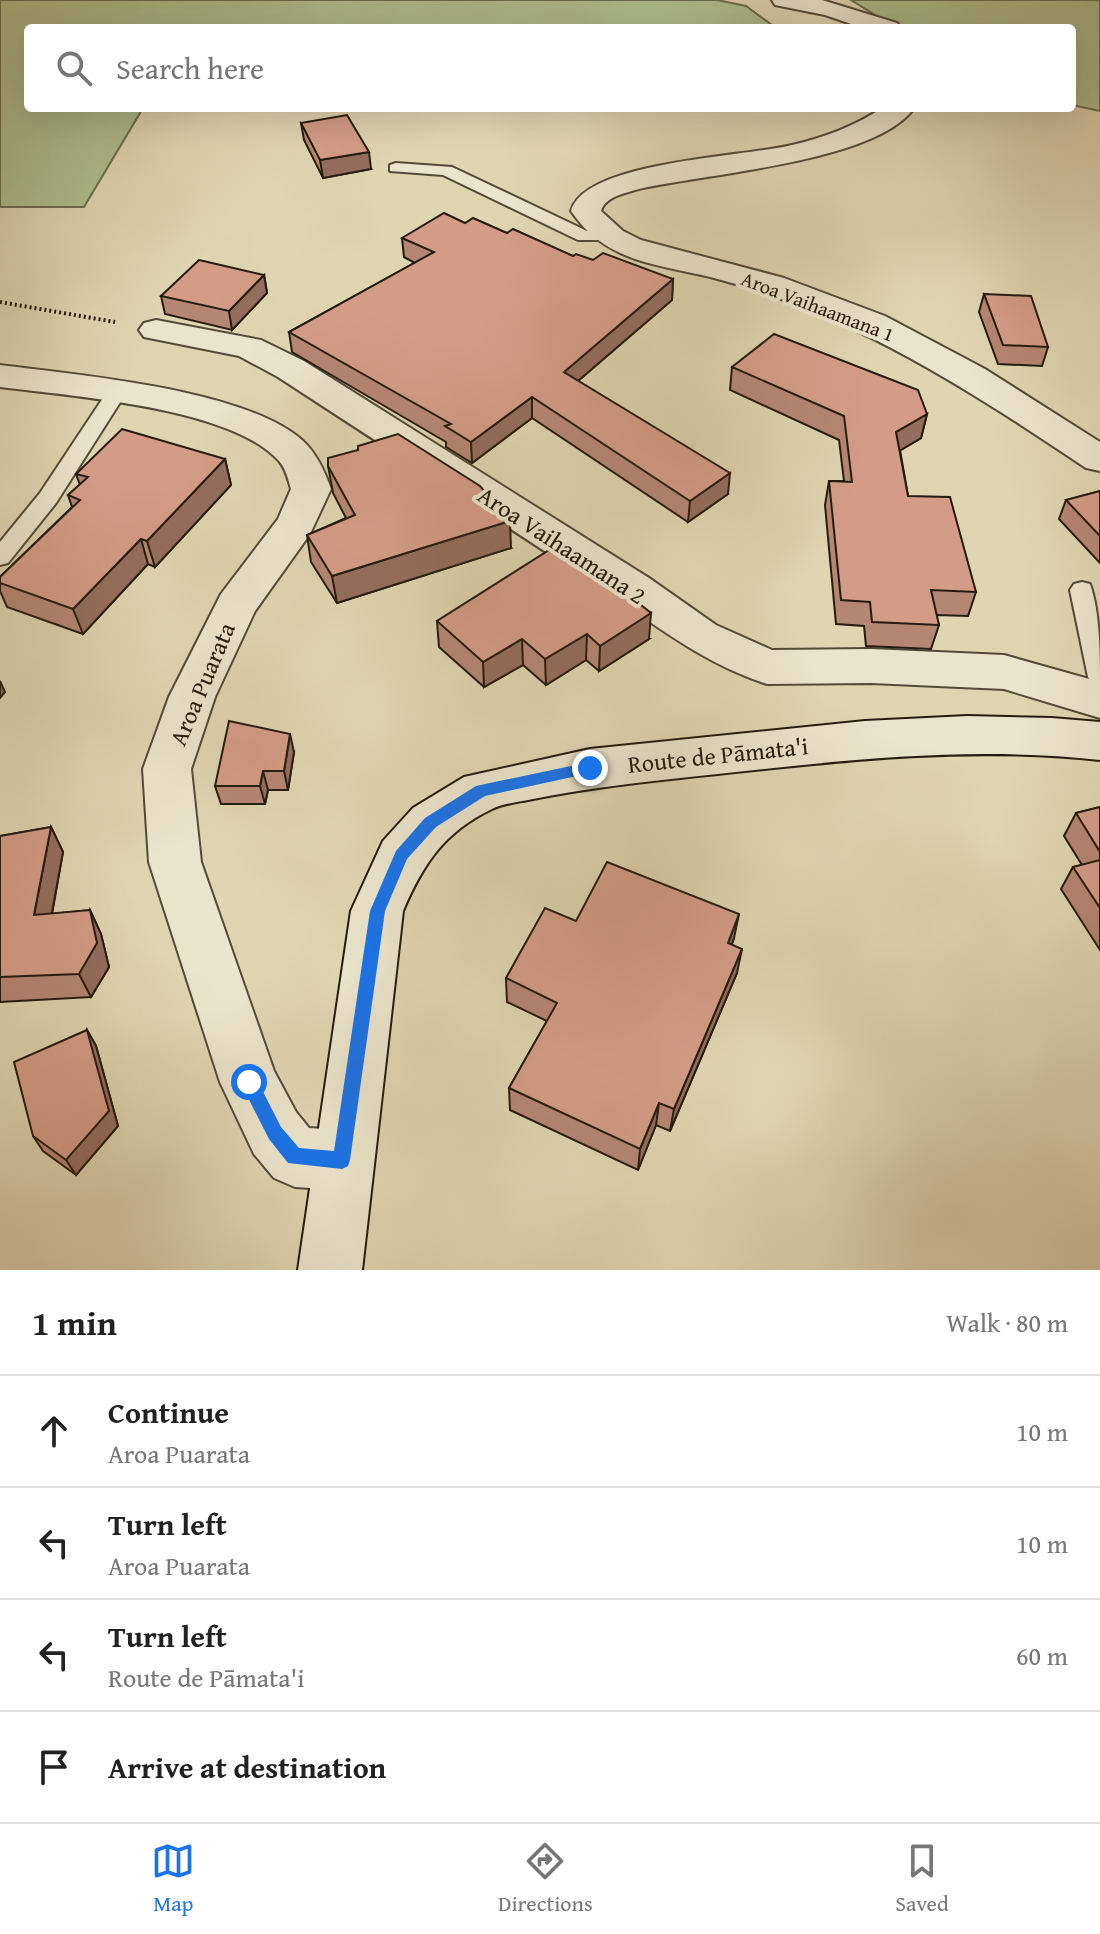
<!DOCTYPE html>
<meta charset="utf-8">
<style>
:root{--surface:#fff;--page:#f2f2f2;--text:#222;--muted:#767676;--line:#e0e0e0;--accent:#1a73e8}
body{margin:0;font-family:"Gentium Book Plus",serif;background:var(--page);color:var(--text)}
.stop{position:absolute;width:24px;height:24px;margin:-18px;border:6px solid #1a73e8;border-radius:50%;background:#fff}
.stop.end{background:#1a73e8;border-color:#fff;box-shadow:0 2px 8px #0008}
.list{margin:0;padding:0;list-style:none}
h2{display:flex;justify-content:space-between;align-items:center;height:104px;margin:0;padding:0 32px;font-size:34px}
h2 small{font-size:26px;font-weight:400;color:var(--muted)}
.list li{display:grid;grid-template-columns:52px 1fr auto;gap:24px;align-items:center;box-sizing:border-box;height:112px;padding:0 32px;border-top:2px solid var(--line)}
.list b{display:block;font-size:30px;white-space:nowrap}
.list p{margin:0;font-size:26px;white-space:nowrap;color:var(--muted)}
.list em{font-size:26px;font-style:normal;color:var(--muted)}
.icon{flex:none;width:44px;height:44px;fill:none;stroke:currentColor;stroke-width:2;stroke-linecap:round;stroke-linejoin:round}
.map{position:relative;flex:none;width:1100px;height:1270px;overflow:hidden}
.search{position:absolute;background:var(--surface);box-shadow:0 8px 32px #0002;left:24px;right:24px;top:24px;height:88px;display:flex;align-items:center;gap:20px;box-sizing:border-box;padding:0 28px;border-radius:8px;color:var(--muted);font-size:30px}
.sheet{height:552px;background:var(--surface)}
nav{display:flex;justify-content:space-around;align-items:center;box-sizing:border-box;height:112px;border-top:2px solid var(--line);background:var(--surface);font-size:22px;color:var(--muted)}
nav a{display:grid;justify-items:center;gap:4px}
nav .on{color:var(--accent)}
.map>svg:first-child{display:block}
.green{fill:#aebe8f;stroke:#696d50;stroke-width:2}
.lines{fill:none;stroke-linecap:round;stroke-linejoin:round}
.lane-casing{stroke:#534a39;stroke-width:4}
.street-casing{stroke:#534a39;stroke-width:4}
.secondary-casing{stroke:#241c11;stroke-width:4}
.path{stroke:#241c11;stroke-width:4;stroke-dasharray:2 3;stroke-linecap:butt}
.lane{fill:#eae4cc;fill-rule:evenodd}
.street{fill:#eae4cc;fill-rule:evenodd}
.secondary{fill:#eae4cc;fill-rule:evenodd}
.wall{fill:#b68674;stroke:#241c11;stroke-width:2}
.shaded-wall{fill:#946d5e;stroke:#241c11;stroke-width:2}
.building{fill:#d49c87;stroke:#241c11;stroke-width:2}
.route{fill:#1a73e8}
.labels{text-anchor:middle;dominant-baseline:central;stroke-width:8;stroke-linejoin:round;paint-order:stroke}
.far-street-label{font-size:20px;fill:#241c11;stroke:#eae4cc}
.street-label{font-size:24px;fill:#241c11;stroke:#eae4cc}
</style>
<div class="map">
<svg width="1100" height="1270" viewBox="0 0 1100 1270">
<rect width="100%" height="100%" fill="#dfd5b1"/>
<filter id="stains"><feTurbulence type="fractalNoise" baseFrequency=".0025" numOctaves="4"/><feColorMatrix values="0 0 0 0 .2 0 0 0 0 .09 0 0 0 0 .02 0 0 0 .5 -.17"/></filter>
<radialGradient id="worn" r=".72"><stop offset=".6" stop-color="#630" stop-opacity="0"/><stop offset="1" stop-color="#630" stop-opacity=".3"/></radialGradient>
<g class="green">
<polygon points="0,0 717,0 746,6 776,28 28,28 28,108 143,108 84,207 0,207"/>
<polygon points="851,0 1100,0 1100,111 1072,105 1072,28 896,28"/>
</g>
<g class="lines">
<g class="lane-casing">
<g id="lane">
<polygon points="396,163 452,167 587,231 604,230 613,235 604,240 578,240 443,175 390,171 390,165"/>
<polygon points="116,387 126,393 56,503 8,563 0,565 0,542 40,493 109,389"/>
<path d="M1082 582 1090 584C1100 612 1100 655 1100 686L1091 684 1088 677 1070 590 1074 584Z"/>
</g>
</g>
<g class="street-casing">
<g id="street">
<polygon points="772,0 822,0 897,23 901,28 863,28 825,15 775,5"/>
<path d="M882 108H914C876 163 699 174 635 190 623 194 605 197 601 211L623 231 641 240 784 278 885 316 985 369 1100 442V471L1086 468C968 389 853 314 714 278 658 264 606 263 571 211 585 161 744 157 792 145 823 138 855 126 882 108Z"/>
<path d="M156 320 261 340 304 361 649 578 716 625 772 650 871 649 1004 655 1100 682V718L1004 689 871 683 767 684C698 662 644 616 584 577 482 510 380 443 278 377L239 356 144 337 139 330 144 323Z"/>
<path d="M0 365C78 375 246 389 303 441 317 454 325 472 331 489L310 534 255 611 215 697 191 769 201 862 274 1071 296 1112 309 1128 342 1130 363 1139 372 1160 363 1181 342 1190 295 1187 274 1178 254 1154 220 1082 149 862 143 769 169 697 221 594 278 519 291 489C288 479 286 469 279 461 231 407 70 396 0 387Z"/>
</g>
</g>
<g class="secondary-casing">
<path id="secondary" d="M967 716 1052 718 1100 722V760C956 744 814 764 671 779 624 784 579 790 533 799 520 802 504 803 492 809 444 832 423 864 403 911L362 1270H298L351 911 383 841 413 808 464 777 590 749 865 721Z"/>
</g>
<polyline class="path" points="0,302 115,322"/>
<use href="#lane" class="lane"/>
<use href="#street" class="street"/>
<use href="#secondary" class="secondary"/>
</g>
<g class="wall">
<polygon points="301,123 371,169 323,178 304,140"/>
<polygon points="465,223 507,233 573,256 593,260 673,279 672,300 578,381 728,494 688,522 532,418 472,463 446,447 446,442 292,352 289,332 415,263 404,257 402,238"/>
<polygon points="264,275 267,293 232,330 165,314 161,296"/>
<polygon points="984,294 1048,347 1042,366 998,364 979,312"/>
<polygon points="732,367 927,414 921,438 900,450 908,496 976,592 968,616 936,615 939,625 931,649 866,646 864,626 836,624 825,505 829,481 844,481 839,440 730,390"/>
<polygon points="225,459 231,485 155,567 148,564 83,634 7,607 0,591 0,577 72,507 68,495 80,485 76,474"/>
<polygon points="328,466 511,548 337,603 311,562 307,535 346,518 333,493"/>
<polygon points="1100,491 1100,563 1059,519 1066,500"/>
<polygon points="437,621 649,639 599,671 586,660 546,685 523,665 484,687 439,647"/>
<polygon points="294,752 288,790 268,790 265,804 221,804 215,786"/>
<polygon points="1100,807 1100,950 1061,889 1073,867 1082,865 1064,836 1076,813"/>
<polygon points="51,827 63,852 52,914 90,910 101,934 109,967 91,997 0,1002 0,836"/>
<polygon points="576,921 734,938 732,944 737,973 670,1131 656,1125 638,1170 510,1110 509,1088 547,1021 507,1002 506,978"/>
<polygon points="87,1030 96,1046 118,1126 76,1175 43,1151 33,1136"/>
</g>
<g class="shaded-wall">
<polygon points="369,152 371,169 323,178 320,160"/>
<polygon points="264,275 267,293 232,330 229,311"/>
<polygon points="673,279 672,300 564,393 564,372"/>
<polygon points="532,397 532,418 472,463 471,442"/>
<polygon points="927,414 921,438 891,456 896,432"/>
<polygon points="225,459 231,485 155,567 147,541"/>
<polygon points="730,473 728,494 688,522 690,501"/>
<polygon points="510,521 511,548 337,603 332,576"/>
<polygon points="141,539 148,564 83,634 73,609"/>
<polygon points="651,613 649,639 599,671 600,646"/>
<polygon points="587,634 586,660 546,685 545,659"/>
<polygon points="522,639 523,665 484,687 483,662"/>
<polygon points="0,681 5,692 0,698"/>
<polygon points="290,734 294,752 288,790 284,771"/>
<polygon points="263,771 268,790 265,804 260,786"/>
<polygon points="51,827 63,852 47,940 34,915"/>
<polygon points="90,910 101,934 109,967 91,997 79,974"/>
<polygon points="739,914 734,938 723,967 728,943"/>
<polygon points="742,949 737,973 670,1131 674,1109"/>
<polygon points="87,1030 96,1046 118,1126 76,1175 66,1160"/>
<polygon points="659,1103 656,1125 638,1170 640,1149"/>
</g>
<g class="building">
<polygon points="347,115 369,152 320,160 301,123"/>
<polygon points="444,213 465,223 473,218 507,233 513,229 573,256 576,254 593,260 603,253 673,279 564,372 730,473 690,501 532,397 471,442 445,426 451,424 289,332 434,252 402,238"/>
<polygon points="199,260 264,275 229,311 161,296"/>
<polygon points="984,294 1031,296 1048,347 1003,345"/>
<polygon points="774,334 918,390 927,414 896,432 908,496 950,497 976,592 931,590 939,625 872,622 870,602 841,600 829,481 852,482 844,416 732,367"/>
<polygon points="122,429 225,459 147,541 141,539 73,609 0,583 0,577 80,500 68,495 88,477 76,474"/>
<polygon points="398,434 480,486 510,521 332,576 307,535 355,515 328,466 328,458 358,450 358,446"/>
<polygon points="1100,491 1100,536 1066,500"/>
<polygon points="557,545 590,574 597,570 651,613 600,646 587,634 545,659 522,639 483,662 437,621"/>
<polygon points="229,721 290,734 284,771 263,771 260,786 215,786"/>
<polygon points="1100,807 1100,852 1076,813"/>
<polygon points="51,827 34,915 90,910 97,943 79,974 0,977 0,836"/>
<polygon points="1100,860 1100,908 1073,867"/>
<polygon points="607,862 739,914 728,943 742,949 674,1109 659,1103 640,1149 509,1088 557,1003 506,978 545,908 576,921"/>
<polygon points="87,1030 109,1111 66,1160 33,1136 14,1062"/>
</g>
<polygon class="route" points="590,762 597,768 595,772 485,796 436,827 407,859 385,911 350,1160 348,1166 342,1169 288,1163 269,1139 240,1082 243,1076 249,1074 255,1076 281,1127 299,1148 334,1151 370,911 396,851 425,818 476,786"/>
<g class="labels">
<g class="far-street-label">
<text transform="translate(818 306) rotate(21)">Aroa Vaihaamana 1</text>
</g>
<g class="street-label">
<text transform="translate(562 545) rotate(33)">Aroa Vaihaamana 2</text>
<text transform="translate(202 684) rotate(-67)">Aroa Puarata</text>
<text transform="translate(718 755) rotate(-6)">Route de Pāmata'i</text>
</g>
</g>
<rect width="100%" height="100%" filter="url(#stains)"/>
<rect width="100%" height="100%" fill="url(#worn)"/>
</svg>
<div class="stop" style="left:249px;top:1082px"></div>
<div class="stop end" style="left:590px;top:768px"></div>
<div class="search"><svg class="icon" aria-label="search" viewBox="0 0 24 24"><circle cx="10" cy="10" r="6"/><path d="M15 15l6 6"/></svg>Search here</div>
</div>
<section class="sheet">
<h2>1 min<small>Walk · 80 m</small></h2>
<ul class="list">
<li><svg class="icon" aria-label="ahead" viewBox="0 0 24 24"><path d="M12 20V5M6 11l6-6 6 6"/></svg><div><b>Continue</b><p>Aroa Puarata</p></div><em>10 m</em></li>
<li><svg class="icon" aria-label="left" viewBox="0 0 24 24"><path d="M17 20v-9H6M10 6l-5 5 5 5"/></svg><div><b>Turn left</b><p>Aroa Puarata</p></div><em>10 m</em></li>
<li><svg class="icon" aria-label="left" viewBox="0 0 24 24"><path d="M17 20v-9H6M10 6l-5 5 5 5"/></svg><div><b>Turn left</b><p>Route de Pāmata'i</p></div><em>60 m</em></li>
<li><svg class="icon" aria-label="arrive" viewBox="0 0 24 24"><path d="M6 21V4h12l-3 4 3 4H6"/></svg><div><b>Arrive at destination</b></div></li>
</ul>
</section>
<nav>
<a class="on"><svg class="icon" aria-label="map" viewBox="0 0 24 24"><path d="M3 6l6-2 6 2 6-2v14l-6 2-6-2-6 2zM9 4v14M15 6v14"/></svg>Map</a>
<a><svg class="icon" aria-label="directions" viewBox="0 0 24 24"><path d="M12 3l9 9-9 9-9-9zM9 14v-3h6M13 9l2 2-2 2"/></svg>Directions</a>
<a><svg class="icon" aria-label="saved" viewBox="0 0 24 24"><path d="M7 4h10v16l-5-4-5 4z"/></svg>Saved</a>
</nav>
